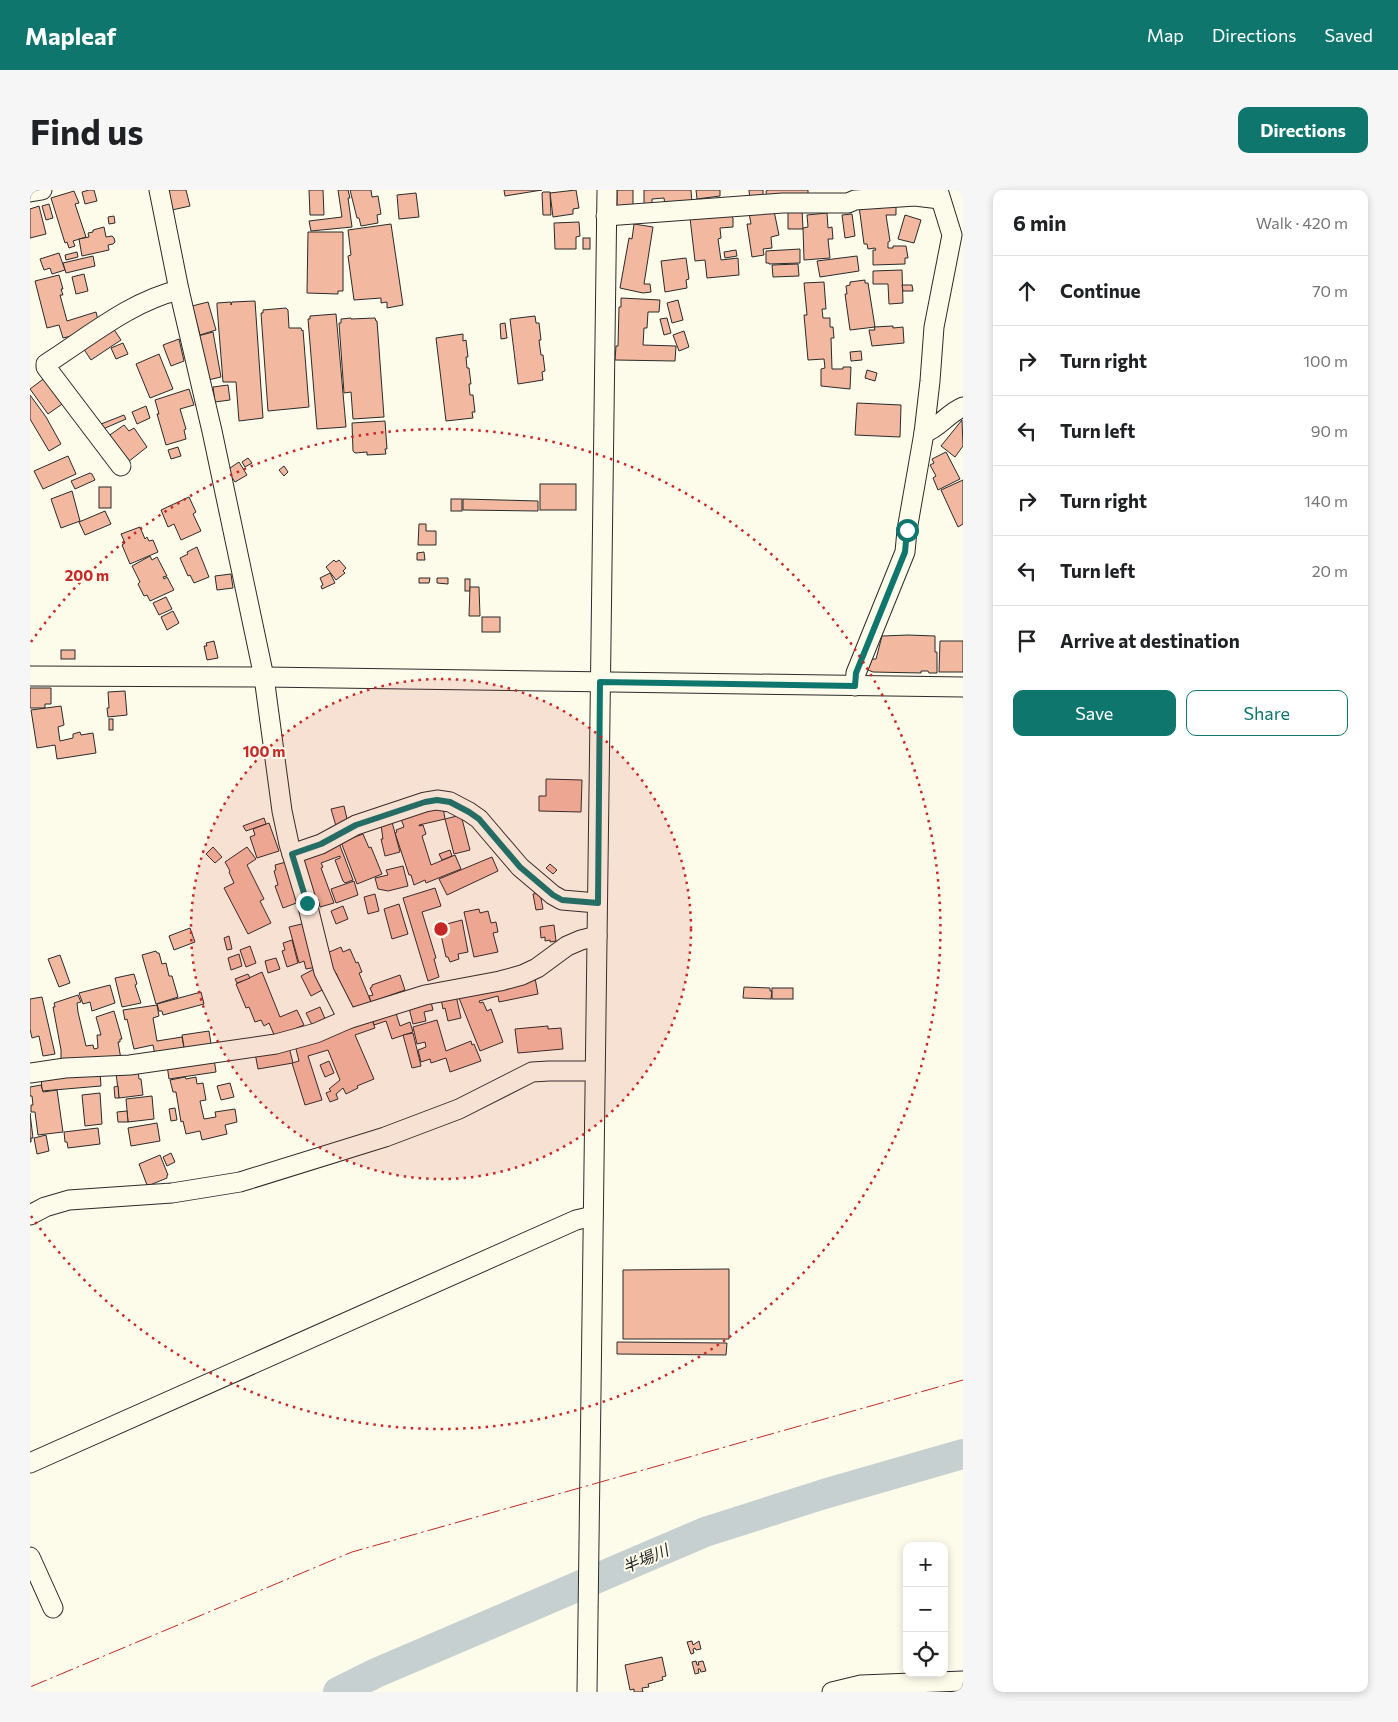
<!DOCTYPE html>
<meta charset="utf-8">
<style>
:root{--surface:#fff;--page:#f6f6f6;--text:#202124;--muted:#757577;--line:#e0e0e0;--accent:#0f766e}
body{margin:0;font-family:Commissioner,"Noto Sans JP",sans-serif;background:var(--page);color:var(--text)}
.controls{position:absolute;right:15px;bottom:15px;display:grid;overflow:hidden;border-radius:10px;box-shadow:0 2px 8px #0003}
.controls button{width:45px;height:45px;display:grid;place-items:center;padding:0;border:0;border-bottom:1px solid var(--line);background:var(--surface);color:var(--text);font:25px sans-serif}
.stop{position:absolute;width:15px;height:15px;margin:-11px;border:4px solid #0f766e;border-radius:50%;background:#fff}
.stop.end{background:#0f766e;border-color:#fff;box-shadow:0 1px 5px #0008}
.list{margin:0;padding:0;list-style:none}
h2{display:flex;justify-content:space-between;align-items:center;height:65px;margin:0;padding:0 20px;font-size:21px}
h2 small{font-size:16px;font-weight:400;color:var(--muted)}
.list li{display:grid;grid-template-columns:32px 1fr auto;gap:15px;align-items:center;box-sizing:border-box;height:70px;padding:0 20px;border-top:1px solid var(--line)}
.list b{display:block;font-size:19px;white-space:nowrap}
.list em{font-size:16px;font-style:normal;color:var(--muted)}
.actions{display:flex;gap:10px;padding:15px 20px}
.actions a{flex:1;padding:11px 0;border:1px solid var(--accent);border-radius:10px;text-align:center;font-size:18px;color:var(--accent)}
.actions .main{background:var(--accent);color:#fff}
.icon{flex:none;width:28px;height:28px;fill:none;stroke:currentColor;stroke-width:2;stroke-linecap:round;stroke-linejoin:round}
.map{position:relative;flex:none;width:933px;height:1502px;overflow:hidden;border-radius:10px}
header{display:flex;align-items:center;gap:30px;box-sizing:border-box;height:70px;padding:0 25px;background:var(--accent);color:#fff}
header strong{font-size:24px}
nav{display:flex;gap:28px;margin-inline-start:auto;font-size:18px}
.intro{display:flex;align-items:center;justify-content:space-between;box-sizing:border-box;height:120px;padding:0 30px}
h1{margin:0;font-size:35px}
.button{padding:12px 22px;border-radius:10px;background:var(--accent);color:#fff;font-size:18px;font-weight:700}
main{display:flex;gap:30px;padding:0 30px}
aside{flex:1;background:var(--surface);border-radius:10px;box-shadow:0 2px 8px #0003}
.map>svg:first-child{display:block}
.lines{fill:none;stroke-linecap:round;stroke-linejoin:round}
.river{stroke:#c7d0d0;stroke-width:30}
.building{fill:#f2b8a0;stroke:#2b2b2b}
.minor-casing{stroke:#2b2b2b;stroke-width:21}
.minor{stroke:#fdfbea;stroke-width:19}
.power{stroke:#c62828;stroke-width:1;stroke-dasharray:18 4 2.5 4;stroke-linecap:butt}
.route{stroke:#0f766e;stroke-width:6}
.ring{fill:none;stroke:#c62828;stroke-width:2.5;stroke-dasharray:2.5 5}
.labels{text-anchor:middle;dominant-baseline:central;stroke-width:4;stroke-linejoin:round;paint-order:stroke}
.water-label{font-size:16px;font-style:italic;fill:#2b2b2b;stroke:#fdfbea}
.centre{fill:#c62828;stroke:#fdfbea;stroke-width:2.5}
.ring-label{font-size:15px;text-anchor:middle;font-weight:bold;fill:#c62828;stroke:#fdfbea;stroke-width:4;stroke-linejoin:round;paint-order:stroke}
</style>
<header>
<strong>Mapleaf</strong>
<nav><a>Map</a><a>Directions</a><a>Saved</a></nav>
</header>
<div class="intro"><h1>Find us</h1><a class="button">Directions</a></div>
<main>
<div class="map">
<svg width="933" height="1502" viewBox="0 0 933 1502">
<rect width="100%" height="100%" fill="#fdfbea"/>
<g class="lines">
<polyline class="river" points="308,1502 346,1483 675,1342 794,1304 933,1264"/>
</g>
<g class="building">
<polygon points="59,0 64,0 67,11 55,14 52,2"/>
<polygon points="138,0 156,0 160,16 142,20"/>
<polygon points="279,0 293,0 294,25 280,25"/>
<polygon points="308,0 318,0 320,8 318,8 322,37 281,41 279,31 312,27"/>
<polygon points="320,0 341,0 342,7 348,6 351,24 347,25 348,33 331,36 329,28 327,28"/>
<polygon points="474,0 512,0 475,6"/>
<polygon points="546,0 549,18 543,19 543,24 523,27 520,3"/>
<polygon points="587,0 603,0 603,17 587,18"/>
<polygon points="614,0 661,0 662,13 635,15 634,8 622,9 622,15 614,15"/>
<polygon points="666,0 690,0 690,6 667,9"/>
<polygon points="719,0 733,0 733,11 720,11"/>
<polygon points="738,0 778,0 778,5 737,10 736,1"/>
<polygon points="44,1 49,13 45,14 56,47 43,51 45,56 39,58 37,52 35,53 21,8"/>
<polygon points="513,2 520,2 521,25 513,25 512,3"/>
<polygon points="386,3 389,27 369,29 367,5"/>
<polygon points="866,12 866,25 856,25 860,51 858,52 858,58 863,58 863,56 876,56 878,68 875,68 875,74 843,75 843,60 846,60 845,58 838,59 837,54 834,54 829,16"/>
<polygon points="19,14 23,28 16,30 12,16"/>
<polygon points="9,16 16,44 0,48 0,19"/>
<polygon points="772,19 773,39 758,39 758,20"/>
<polygon points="744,21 749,45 741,47 742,58 733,59 734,65 722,67 717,34 721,34 719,23"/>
<polygon points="797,23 798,38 802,37 803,49 798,49 800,68 774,70 773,38 778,37 777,25"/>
<polygon points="822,24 825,46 815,48 812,25"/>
<polygon points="700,25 703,28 703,37 690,38 691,48 688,49 691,70 708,68 709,85 677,88 675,70 665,71 660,28"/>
<polygon points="875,25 891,30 884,53 868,49"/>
<polygon points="84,26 85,33 79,34 78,27"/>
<polygon points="549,32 550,46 546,47 546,59 525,59 524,33"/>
<polygon points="361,34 373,115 357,118 357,112 351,113 351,108 324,110 318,66 321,65 318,40"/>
<polygon points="604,34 623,37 614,94 620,94 621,102 613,103 590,98 599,48 602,49"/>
<polygon points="74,37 76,47 82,46 84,48 85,52 83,54 78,55 79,60 52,66 49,49 59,47 58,43 63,42 63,40"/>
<polygon points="278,42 313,42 313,101 308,101 308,104 277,103"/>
<rect x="553" y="48" width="7" height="11"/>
<polygon points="770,59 770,73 739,74 739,73 736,73 736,61"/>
<polygon points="706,60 707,66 695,68 694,62"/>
<polygon points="47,62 48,67 36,70 35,65"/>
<polygon points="29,63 35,80 22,84 20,78 14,80 10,69"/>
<polygon points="63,66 65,76 36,83 33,73"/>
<polygon points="827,66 829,81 790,87 787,71"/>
<polygon points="656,68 659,89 656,90 657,98 635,102 631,71"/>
<polygon points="768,74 769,86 743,87 742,75"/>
<polygon points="872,80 873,113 859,114 858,94 843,94 843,81"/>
<polygon points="54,84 58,101 46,104 42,87"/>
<polygon points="29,85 33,99 31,99 33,105 30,105 37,131 66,122 69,134 62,141 33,148 29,135 17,138 5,91"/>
<polygon points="835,90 835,93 838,93 845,137 820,140 815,104 817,104 816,96 820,95 820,92"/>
<polygon points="794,92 796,119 792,119 793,128 800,128 800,137 803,137 804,148 801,148 802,179 813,179 813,177 821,177 820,199 791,196 791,179 795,178 794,169 778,170 774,125 777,125 774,93"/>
<polygon points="872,95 882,95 883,101 873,101"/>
<polygon points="591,108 630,110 629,122 618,122 617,138 614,138 613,155 646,156 645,171 585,170 586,156 588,156 589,117 591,117"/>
<polygon points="648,110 653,130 642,133 637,113"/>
<polygon points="225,111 233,228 209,231 206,192 193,192 187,116 187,113 201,112 201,115 202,112"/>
<polygon points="178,112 186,140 170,145 162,116"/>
<polygon points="256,118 258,120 259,138 271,138 272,141 273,140 279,217 238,221 231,123 233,123 233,120"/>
<polygon points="306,124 316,237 287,239 278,129 280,129 280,126"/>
<polygon points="505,126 506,133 509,133 511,150 509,150 511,165 513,165 515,181 512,182 513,190 488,194 480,129"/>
<polygon points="321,128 321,129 345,128 346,131 347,131 354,227 323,229 321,202 314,203 309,133 311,133 311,129"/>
<polygon points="637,128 641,143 634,145 630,129"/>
<polygon points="475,133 477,148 471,149 470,134"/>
<polygon points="863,136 863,138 873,137 874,153 842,156 839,140 845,140 844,137"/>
<polygon points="83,138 91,150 61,170 53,158"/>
<polygon points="654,141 659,157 649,161 643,145"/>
<polygon points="183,142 191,187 178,190 168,146"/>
<polygon points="433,144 433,151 436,150 438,167 436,167 437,178 439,178 441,194 439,194 440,205 443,205 445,222 442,222 443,228 416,231 406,148"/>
<polygon points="149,149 154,171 141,176 133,155"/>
<polygon points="93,153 98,164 86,169 81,158"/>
<polygon points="831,161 832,170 821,171 820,162"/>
<polygon points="129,164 143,199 120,208 106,174"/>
<polygon points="837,180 847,183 845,191 835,188"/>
<polygon points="16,187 35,212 18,224 0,199"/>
<polygon points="198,195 200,210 185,212 183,197"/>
<polygon points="159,199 164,215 150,219 156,239 154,240 156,249 136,255 127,224 129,224 125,210"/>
<polygon points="0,205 16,227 31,254 19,261 0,229"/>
<polygon points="827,213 871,215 870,247 825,245"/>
<polygon points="116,216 120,228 107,234 102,222"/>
<polygon points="94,225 96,229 73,239 71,234"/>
<polygon points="932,230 933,256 925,267 911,256"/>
<polygon points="355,231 357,259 355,259 356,264 337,265 337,262 325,263 323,261 322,233"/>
<polygon points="94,235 99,241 104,238 117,257 98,272 77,247"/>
<polygon points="148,257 151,266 141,269 138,260"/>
<polygon points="916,262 930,289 908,300 903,288 906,286 900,275 904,273 902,269"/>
<polygon points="38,266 46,284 13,299 4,281"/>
<polygon points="218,268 222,273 215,277 212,272"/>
<polygon points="209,272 217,285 205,292 197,280"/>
<polygon points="254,276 258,282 254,286 249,280"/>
<polygon points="60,283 62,284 65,290 45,299 41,291"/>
<polygon points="933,290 933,334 928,337 911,300"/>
<rect x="510" y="294" width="36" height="26"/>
<rect x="69" y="297" width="12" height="21"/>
<polygon points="42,301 50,331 31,338 21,309"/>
<polygon points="159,307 166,322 163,324 171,341 151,350 144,334 138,337 131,320"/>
<rect x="421" y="309" width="11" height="12"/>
<polygon points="433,309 508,311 508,321 433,320"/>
<polygon points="75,321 81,334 55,345 49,332"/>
<polygon points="389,334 396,334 396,341 406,341 406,355 388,355"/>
<polygon points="110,337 115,349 117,347 119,351 123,350 128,362 100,374 92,355 95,353 91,344"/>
<polygon points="167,357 179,387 164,393 160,385 158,386 150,368 158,364 157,362"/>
<polygon points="394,362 395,370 387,370 387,363"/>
<polygon points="120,366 122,370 127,367 137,386 133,387 134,389 137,387 144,400 120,411 117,405 114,406 108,394 110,392 102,376"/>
<polygon points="304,370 306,372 309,370 316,378 313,381 315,383 306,390 296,377"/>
<polygon points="300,383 305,393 292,399 291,396 293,395 290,388"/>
<polygon points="201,384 203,398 187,400 185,386"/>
<polygon points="389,388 400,388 399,393 389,393"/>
<polygon points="407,388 418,388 418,394 407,393"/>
<rect x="435" y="389" width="5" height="12"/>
<polygon points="440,397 449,397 450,426 439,426"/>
<polygon points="136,407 142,419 129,425 123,413"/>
<polygon points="143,421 149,433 137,440 131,427"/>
<rect x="452" y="427" width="18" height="15"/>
<polygon points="878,445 905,446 905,462 907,462 907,483 899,483 898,481 891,481 891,483 843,482 838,480 842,469 846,469 852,446"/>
<polygon points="184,451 188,468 177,470 174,456 177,456 176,453"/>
<polygon points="910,451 933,451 933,482 909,482"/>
<rect x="31" y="460" width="14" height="9"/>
<polygon points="0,498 21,498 21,514 15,514 15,518 0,518"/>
<polygon points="95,501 97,525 78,527 77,518 79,518 78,502"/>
<polygon points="31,516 34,535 28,537 30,551 43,548 43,544 50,542 51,545 63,543 66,563 27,569 25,555 7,558 1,520"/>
<rect x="79" y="529" width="4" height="11"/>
<polygon points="516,589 552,590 551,622 509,621 509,606 516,606"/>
<polygon points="314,616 318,633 306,636 301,619"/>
<polygon points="413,617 415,629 389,635 389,636 393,635 396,644 392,646 401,675 425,665 431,679 396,693 395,690 384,695 381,685 379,685 365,643 367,642 366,640 374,637 371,629 383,623"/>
<polygon points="431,625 440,660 424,664 415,629"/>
<polygon points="234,628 236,634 216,641 213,636"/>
<polygon points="362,632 370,662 355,666 351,649 353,649 351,635"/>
<polygon points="239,633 249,661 227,668 220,647 225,645 223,639"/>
<polygon points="333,644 339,658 341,657 352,684 327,694 311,652"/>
<polygon points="309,653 323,690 315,693 313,691 305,670 310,668 310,666 291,673 293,677 291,678 304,713 290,717 288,709 279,712 269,670"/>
<polygon points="183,657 192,667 185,673 176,664"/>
<polygon points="217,657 226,669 217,675 234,709 230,711 241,733 218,744 194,698 204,693 199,682 200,681 195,672"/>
<polygon points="420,660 422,666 412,670 409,664"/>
<polygon points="462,667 468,681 417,705 409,689"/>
<polygon points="256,672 269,712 253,718 245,696 248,695 244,681 246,680 245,675"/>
<polygon points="520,674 527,680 523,684 516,678"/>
<polygon points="373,676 378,696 358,701 348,699 345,688 358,685 356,680"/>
<polygon points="324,691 328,705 306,713 301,699"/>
<polygon points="405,698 411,716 392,722 406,768 404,769 409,787 398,791 373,708"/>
<polygon points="510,703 513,719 506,720 503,704"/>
<polygon points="345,704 349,721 338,724 334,707"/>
<polygon points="369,714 378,744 362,749 354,719"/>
<polygon points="313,716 318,729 306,734 301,721"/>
<polygon points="449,719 450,723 458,721 461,733 466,732 468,742 463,743 468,762 444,767 434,722"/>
<polygon points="432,730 438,762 428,764 429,769 420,772 418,767 416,767 409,736"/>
<polygon points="276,733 287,777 276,779 274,771 269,773 259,737"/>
<polygon points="524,735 526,751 520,752 520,750 515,751 515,747 511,748 510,737"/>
<polygon points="160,738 165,752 144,760 139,746"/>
<polygon points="199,746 202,759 197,760 194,748"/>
<polygon points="262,750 268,773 257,777 252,761 255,760 253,753"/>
<polygon points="220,756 226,773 216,777 210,760"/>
<polygon points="311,757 313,762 320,759 326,773 328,772 332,782 329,783 341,812 322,820 306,783 304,784 297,763"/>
<polygon points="126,761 127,763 129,763 132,774 136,773 139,786 142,786 148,807 126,814 112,765"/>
<polygon points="209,764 212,776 201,780 198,768"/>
<polygon points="30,765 40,793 29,797 18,769"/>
<polygon points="246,768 250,779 238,783 235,771"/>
<polygon points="286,778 296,798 281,806 271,786"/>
<polygon points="232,782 250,827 267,820 274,835 245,847 239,833 234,836 231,830 225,832 219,817 216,818 206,794"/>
<polygon points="104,784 107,794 105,795 111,813 92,817 85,788"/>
<polygon points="218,784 220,788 207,793 205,789"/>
<polygon points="370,785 375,800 341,812 339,806 343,805 340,798 342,797 342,795"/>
<polygon points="505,788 508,804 469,812 468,806 449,811 450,813 453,812 457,821 461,819 473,852 450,861 429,808"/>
<polygon points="80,795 85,813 62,821 60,812 53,814 49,803"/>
<polygon points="714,797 740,798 740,801 742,801 741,809 713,808"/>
<rect x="742" y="798" width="21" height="11"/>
<polygon points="425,801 431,828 418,831 415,818 413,819 410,804"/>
<polygon points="171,802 174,814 133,825 132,821 129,821 127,814"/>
<polygon points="48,805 51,812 47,813 48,822 56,856 63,855 64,859 68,858 67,845 71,845 66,827 84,821 92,849 90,849 90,852 88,852 91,869 31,874 31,860 23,817 25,817 24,813"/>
<polygon points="12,807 25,864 13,866 9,846 2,848 0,839 0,809"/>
<polygon points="400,808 403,820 394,822 396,831 383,834 378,814"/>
<polygon points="127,815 129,826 123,828 127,851 152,847 155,863 125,865 123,855 104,859 97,829 95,830 93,820"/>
<polygon points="290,817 296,831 283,837 276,823"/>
<polygon points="364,817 370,836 380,832 383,842 362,849 356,831 344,835 341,825"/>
<polygon points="341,827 345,838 325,845 344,889 327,896 328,898 316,904 313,898 306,904 308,909 300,912 296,903 301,901 299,899 310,890 298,860 278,866 292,910 275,915 262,873 269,871 265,855"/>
<polygon points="407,830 416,861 441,851 442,855 444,854 451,871 420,882 416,868 401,873 400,869 391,872 388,860 396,857 395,852 387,854 383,837"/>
<polygon points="518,836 518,839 531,838 533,859 488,863 485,839"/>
<polygon points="179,841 181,854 155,863 152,845"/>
<polygon points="383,843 391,876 382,878 373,845"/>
<polygon points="259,857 263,873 228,879 225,863"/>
<polygon points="184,869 186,882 139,889 137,875"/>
<polygon points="299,871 304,883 295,887 290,875"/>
<polygon points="108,880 109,889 111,889 113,905 89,908 86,883"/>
<polygon points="70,882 71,896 12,901 11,885"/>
<polygon points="155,887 156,889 166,887 167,894 173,893 176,910 170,911 174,929 186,927 185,922 205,919 207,932 195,935 197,944 172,950 170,941 156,944 153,931 151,932 146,902 143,902 140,890"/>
<polygon points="200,893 204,907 191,910 187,896"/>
<polygon points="11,895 13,902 27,900 33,942 8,945 5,922 1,922 1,915 3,915 2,906 0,906 0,897"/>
<polygon points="88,896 89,908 85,908 84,897"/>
<polygon points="70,903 72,934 55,936 52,905"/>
<polygon points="122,906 124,929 98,932 96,909"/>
<polygon points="145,918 147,930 141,931 139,919"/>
<polygon points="97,921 98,932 88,932 87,922"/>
<polygon points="0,923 3,948 1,948 1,952 0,952"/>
<polygon points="127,933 130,951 101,956 98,938"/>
<polygon points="68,938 70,954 38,958 37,952 35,952 34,942"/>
<polygon points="16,945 19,961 7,964 4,948"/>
<polygon points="141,963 145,972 137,976 133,967"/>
<polygon points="130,965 138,985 137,985 137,988 120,995 117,995 109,974"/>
<polygon points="699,1079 699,1149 593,1149 593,1080"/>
<polygon points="587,1152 697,1153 696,1165 587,1164"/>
<polygon points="662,1451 663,1455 669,1451 671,1459 666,1460 665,1458 663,1459 664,1463 661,1464 657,1452"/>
<polygon points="632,1467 636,1486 632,1487 633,1490 618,1494 619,1497 612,1498 613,1502 604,1502 604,1499 600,1500 595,1475"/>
<polygon points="666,1471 667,1475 669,1475 668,1472 673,1471 676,1481 671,1482 670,1479 668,1479 669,1483 665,1484 662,1472"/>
</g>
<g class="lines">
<g class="minor-casing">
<g id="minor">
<polyline points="129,0 149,100 182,241 234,487 252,621 259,654 277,713 294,782 318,829"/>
<polyline points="0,2 12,0"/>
<polyline points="576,26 753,13 818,13 825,10 885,6 910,9"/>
<path d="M894 243C909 238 918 223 933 217"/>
<path d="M91 276 16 177V174C57 148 101 111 149 100"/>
<polyline points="0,486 234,487 933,497"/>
<polyline points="825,496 826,483 875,362 877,340 894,243 900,191 904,137 922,45 908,0"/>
<polyline points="262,664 291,654 326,635 395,612 407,610 420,612 439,622 449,629 490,677 523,705 532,710 567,713"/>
<polyline points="0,883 35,878 100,875 246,854 286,843 318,829 395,805 470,791 492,785 507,778 537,756 551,750 567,746"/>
<polyline points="0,1025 15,1017 39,1010 142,1003 210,992 355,947 429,919 502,882 519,881 565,881"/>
<polyline points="0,1273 546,1030 563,1026"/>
<polyline points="0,1367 23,1418"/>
<polyline points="557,1502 577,0"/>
<polyline points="802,1502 831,1495 933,1491"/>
</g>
</g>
<use href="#minor" class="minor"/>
<polyline class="power" points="0,1497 322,1362 933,1190"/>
</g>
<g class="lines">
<polyline class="route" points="277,713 262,664 291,654 326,635 395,612 407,610 420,612 439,622 449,629 490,677 523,705 532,710 568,713 570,492 825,496 826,483 875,362 877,340"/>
</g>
<circle cx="411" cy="739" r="250" fill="#c62828" fill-opacity=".12"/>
<g class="ring">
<circle cx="411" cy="739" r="250"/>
<path d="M1 452A500 500 0 1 1 1 1026"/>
</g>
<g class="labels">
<g class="water-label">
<text transform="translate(615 1368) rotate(-23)">半場川</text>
</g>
</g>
<circle cx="411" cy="739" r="8" class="centre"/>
<g class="ring-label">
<text x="57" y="391">200 m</text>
<text x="234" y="567">100 m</text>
</g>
</svg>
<div class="controls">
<button>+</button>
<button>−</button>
<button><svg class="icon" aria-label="locate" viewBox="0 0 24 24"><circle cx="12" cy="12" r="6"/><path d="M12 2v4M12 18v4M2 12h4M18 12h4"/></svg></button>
</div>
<div class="stop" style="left:877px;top:340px"></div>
<div class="stop end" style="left:277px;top:713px"></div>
</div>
<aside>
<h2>6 min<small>Walk · 420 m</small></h2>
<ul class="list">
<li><svg class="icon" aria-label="ahead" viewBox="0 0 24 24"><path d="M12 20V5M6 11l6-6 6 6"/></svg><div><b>Continue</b></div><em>70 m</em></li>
<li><svg class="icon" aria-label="right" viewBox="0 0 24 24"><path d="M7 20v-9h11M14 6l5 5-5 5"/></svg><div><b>Turn right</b></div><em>100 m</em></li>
<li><svg class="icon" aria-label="left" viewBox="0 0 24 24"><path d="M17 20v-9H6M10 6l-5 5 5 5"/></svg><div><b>Turn left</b></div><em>90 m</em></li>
<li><svg class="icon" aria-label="right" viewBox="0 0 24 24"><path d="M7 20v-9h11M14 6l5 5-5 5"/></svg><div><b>Turn right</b></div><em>140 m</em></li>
<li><svg class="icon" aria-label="left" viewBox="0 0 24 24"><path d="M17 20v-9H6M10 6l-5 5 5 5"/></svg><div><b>Turn left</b></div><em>20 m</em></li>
<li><svg class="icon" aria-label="arrive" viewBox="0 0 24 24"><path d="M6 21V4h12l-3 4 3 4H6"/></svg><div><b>Arrive at destination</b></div></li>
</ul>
<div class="actions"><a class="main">Save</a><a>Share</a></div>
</aside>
</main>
